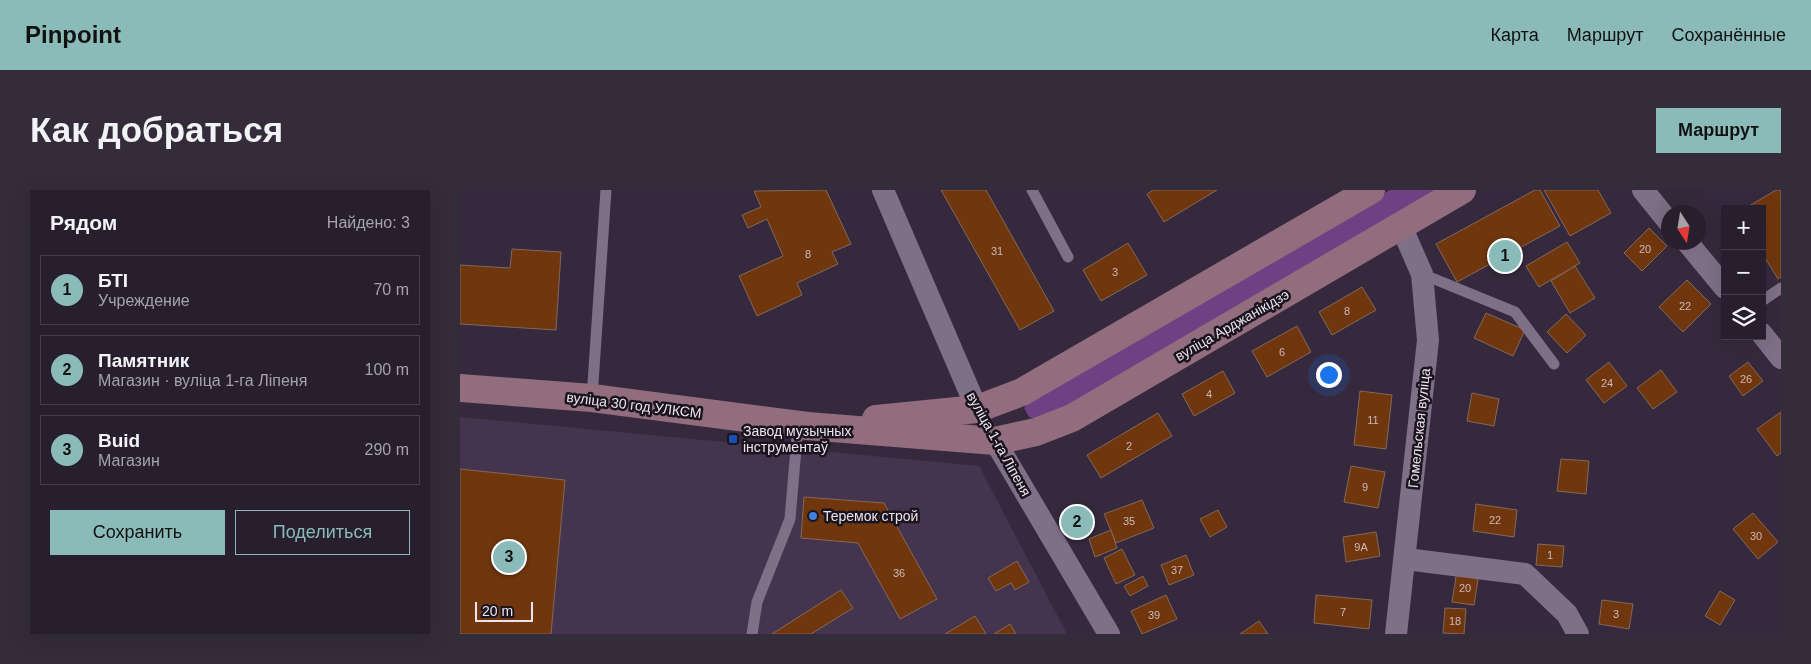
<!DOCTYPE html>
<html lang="ru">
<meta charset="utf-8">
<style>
:root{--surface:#281f2e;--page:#342c3a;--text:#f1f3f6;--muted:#a5a2aa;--line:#443d4a;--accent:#8bbbb9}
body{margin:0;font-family:Helvetica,sans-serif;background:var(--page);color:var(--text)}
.controls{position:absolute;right:15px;top:15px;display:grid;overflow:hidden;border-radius:0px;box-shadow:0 5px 20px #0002}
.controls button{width:45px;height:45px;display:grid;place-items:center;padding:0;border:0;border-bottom:1px solid var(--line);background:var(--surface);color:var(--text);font:25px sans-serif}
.compass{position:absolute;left:1201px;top:15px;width:45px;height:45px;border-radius:50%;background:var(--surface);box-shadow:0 5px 20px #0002;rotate:168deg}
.scale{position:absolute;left:15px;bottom:12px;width:58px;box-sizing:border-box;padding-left:5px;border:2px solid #ece3f0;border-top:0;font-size:14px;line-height:18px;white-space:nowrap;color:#ece3f0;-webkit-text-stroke:4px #1a141d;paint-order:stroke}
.you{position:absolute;left:868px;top:184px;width:18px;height:18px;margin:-12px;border:4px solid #fff;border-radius:50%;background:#1a73e8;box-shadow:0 0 0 8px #1a73e833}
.badge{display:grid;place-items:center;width:32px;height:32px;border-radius:50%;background:var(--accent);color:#111;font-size:16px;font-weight:700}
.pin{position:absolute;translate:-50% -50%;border:2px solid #fff;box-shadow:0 1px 5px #0006}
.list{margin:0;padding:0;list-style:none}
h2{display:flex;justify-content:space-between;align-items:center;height:65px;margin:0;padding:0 20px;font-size:21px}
h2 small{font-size:16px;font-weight:400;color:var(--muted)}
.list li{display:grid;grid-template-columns:32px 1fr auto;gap:15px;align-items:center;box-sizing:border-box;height:70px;margin:0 10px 10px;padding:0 10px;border:1px solid var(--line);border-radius:0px}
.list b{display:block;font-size:19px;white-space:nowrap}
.list p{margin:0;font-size:16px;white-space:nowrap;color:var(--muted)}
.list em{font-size:16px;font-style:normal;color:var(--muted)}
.actions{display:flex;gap:10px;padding:15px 20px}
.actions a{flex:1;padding:11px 0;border:1px solid var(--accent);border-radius:0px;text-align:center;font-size:18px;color:var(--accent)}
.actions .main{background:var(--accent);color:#111}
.icon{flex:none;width:28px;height:28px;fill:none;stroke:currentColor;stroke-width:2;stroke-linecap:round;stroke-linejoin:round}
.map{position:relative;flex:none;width:1321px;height:444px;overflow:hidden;border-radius:0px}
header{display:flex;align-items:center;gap:30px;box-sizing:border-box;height:70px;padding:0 25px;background:var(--accent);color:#111}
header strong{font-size:24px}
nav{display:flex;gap:28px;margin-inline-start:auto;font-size:18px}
.intro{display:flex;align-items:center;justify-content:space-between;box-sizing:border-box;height:120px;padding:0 30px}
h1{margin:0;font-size:35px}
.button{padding:12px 22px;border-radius:0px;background:var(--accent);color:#111;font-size:18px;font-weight:700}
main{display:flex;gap:30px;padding:0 30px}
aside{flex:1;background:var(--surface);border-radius:0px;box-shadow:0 5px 20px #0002}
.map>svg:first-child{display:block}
.built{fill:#45344d}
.forest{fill:#6f4084}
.building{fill:#70370e;stroke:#82695a}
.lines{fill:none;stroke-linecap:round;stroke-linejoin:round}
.lane{stroke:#7f7087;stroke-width:11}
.street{stroke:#7f7087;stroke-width:22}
.secondary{stroke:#926d7d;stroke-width:28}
.transit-dot{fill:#1a4fb4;stroke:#1a141d;stroke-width:2}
.shop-dot{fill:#3f7fe0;stroke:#1a141d;stroke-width:2}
.labels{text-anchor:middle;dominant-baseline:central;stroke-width:5;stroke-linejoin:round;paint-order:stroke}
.number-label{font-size:11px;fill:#cdb8b8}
.street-label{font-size:14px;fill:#ece3f0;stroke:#1a141d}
.poi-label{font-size:14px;fill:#ece3f0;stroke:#1a141d;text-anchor:start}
</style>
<header>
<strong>Pinpoint</strong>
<nav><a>Карта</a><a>Маршрут</a><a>Сохранённые</a></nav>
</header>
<div class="intro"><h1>Как добраться</h1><a class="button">Маршрут</a></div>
<main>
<aside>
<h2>Рядом<small>Найдено: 3</small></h2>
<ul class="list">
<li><span class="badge">1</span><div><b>БТІ</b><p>Учреждение</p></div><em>70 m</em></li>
<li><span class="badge">2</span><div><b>Памятник</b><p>Магазин · вуліца 1-га Ліпеня</p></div><em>100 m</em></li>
<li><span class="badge">3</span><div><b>Buid</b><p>Магазин</p></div><em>290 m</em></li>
</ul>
<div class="actions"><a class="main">Сохранить</a><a>Поделиться</a></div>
</aside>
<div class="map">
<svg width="1321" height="444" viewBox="0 0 1321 444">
<rect width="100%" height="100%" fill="#36293d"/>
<polygon class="built" points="0,227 519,276 607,444 0,444"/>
<polygon class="forest" points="930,0 984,0 648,194 579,230 569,227 564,218 570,209"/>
<g class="building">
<polygon points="366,0 391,54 372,62 378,74 337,93 342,105 297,126 279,86 323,66 307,29 288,38 282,25 301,17 294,1"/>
<polygon points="481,0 526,0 594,121 560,140"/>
<polygon points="693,0 757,0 704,32 687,4"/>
<polygon points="1075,0 1080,0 1100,36 997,92 976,54"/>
<polygon points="1084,0 1138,0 1151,23 1110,46"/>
<polygon points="1316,0 1321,0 1321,87 1318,89 1302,63 1302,19 1284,19"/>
<polygon points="1189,38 1207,56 1182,81 1164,63"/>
<polygon points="1107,52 1120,73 1079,97 1066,76"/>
<polygon points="668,53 687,85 641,111 623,80"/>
<polygon points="52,59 101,62 96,140 0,134 0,75 50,78"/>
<polygon points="1115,76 1135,108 1110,123 1091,91"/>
<polygon points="1227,90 1251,114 1223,142 1199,117"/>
<polygon points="902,97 916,120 872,145 859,122"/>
<polygon points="1026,123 1065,140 1053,166 1014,148"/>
<polygon points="1106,124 1126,145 1107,163 1087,142"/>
<polygon points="837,136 851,162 807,187 792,161"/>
<polygon points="1149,172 1167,196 1144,213 1126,190"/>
<polygon points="1288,172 1303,191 1283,206 1269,186"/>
<polygon points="1201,180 1217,202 1193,219 1177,198"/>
<polygon points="763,181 775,203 734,226 722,204"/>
<polygon points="900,201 932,205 926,259 894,255"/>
<polygon points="1012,203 1039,209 1034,236 1007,231"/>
<polygon points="1321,222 1321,263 1317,266 1297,239"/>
<polygon points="698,223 712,246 641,288 627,265"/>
<polygon points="1101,269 1129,271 1126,304 1097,301"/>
<polygon points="891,276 925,282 918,318 884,312"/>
<polygon points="0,279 105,290 91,444 0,444"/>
<polygon points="344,307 424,313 477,409 440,429 398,353 341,348"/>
<polygon points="682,310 694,338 656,353 644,324"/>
<polygon points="1016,314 1057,320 1054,347 1013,341"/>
<polygon points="758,320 767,337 750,347 740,329"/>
<polygon points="1293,323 1318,352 1298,369 1273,339"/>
<polygon points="651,340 657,358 635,367 629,349"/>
<polygon points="916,342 920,366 886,372 883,347"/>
<polygon points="1078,354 1104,356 1102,377 1076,375"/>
<polygon points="662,359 675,385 656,394 644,368"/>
<polygon points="726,365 734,385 709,395 701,375"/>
<polygon points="557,371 569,392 555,400 551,393 536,401 528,388"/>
<polygon points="997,380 1019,383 1014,415 992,412"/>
<polygon points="683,386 688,396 670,406 664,396"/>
<polygon points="381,400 393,418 351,444 312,444"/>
<polygon points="1260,401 1275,410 1260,435 1245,426"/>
<polygon points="706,405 717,429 682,444 671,421"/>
<polygon points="856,405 912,410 909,439 854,433"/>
<polygon points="1142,410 1173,414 1169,439 1139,434"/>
<polygon points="985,418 1006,419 1004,444 983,443"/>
<polygon points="515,426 526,444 485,444"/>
<polygon points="799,431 808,444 780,444"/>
<polygon points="550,434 556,444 534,444"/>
</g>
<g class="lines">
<g class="lane">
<polyline points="572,0 608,67"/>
<polyline points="962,84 1055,122 1094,174"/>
<polyline points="1302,111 1321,98"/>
<polyline points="132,208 146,0"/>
<polyline points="292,444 297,412 330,329 338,235"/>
</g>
<g class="street">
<polyline points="423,0 517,219"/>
<polyline points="1183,0 1208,31"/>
<polyline points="1227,52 1265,98"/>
<polyline points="1302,144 1321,168"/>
<polyline points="535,251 649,444"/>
<polyline points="946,369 1065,384 1107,424 1118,444"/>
<polyline points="936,444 968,150 962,84 941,36"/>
</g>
<g class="secondary">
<polyline points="0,198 132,208 348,236 535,251 576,242 612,228 1002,0"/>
<polyline points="416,229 517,219 562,202 911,0"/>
</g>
</g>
<rect class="transit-dot" x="268" y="244" width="10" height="10" rx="2.5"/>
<circle class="shop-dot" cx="353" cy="326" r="5"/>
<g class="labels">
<g class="number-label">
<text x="1185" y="59">20</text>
<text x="537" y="61">31</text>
<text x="348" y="64">8</text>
<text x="655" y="82">3</text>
<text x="1225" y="116">22</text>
<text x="887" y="121">8</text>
<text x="822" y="162">6</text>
<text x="1286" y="189">26</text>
<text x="1147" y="193">24</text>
<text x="749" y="204">4</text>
<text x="913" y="230">11</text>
<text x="669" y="256">2</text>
<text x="905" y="297">9</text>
<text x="1035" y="330">22</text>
<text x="669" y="331">35</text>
<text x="1296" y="346">30</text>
<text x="901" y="357">9А</text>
<text x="1090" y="365">1</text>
<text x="717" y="380">37</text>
<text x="439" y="383">36</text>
<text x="1005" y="398">20</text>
<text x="883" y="422">7</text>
<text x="1156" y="424">3</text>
<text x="694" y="425">39</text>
<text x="995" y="431">18</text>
</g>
<g class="street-label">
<text transform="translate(772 135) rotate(-30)">вуліца Арджанікідзэ</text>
<text transform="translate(174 215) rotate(7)">вуліца 30 год УЛКСМ</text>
<text transform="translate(959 238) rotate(-84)">Гомельская вуліца</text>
<text transform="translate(539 254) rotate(61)">вуліца 1-га Ліпеня</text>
</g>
<g class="poi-label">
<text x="283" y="241">Завод музычных<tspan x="283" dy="16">інструментаў</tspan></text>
<text x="363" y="326">Теремок строй</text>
</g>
</g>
</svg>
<div class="controls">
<button>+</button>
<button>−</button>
<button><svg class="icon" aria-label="layers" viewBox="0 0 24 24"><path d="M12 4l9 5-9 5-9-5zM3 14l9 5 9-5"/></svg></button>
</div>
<svg class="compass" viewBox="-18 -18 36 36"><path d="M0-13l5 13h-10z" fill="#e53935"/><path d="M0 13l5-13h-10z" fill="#a5a2aa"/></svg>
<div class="scale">20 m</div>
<div class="you"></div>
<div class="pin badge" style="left:1045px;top:66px">1</div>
<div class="pin badge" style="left:617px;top:332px">2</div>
<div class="pin badge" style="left:49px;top:367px">3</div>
</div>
</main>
